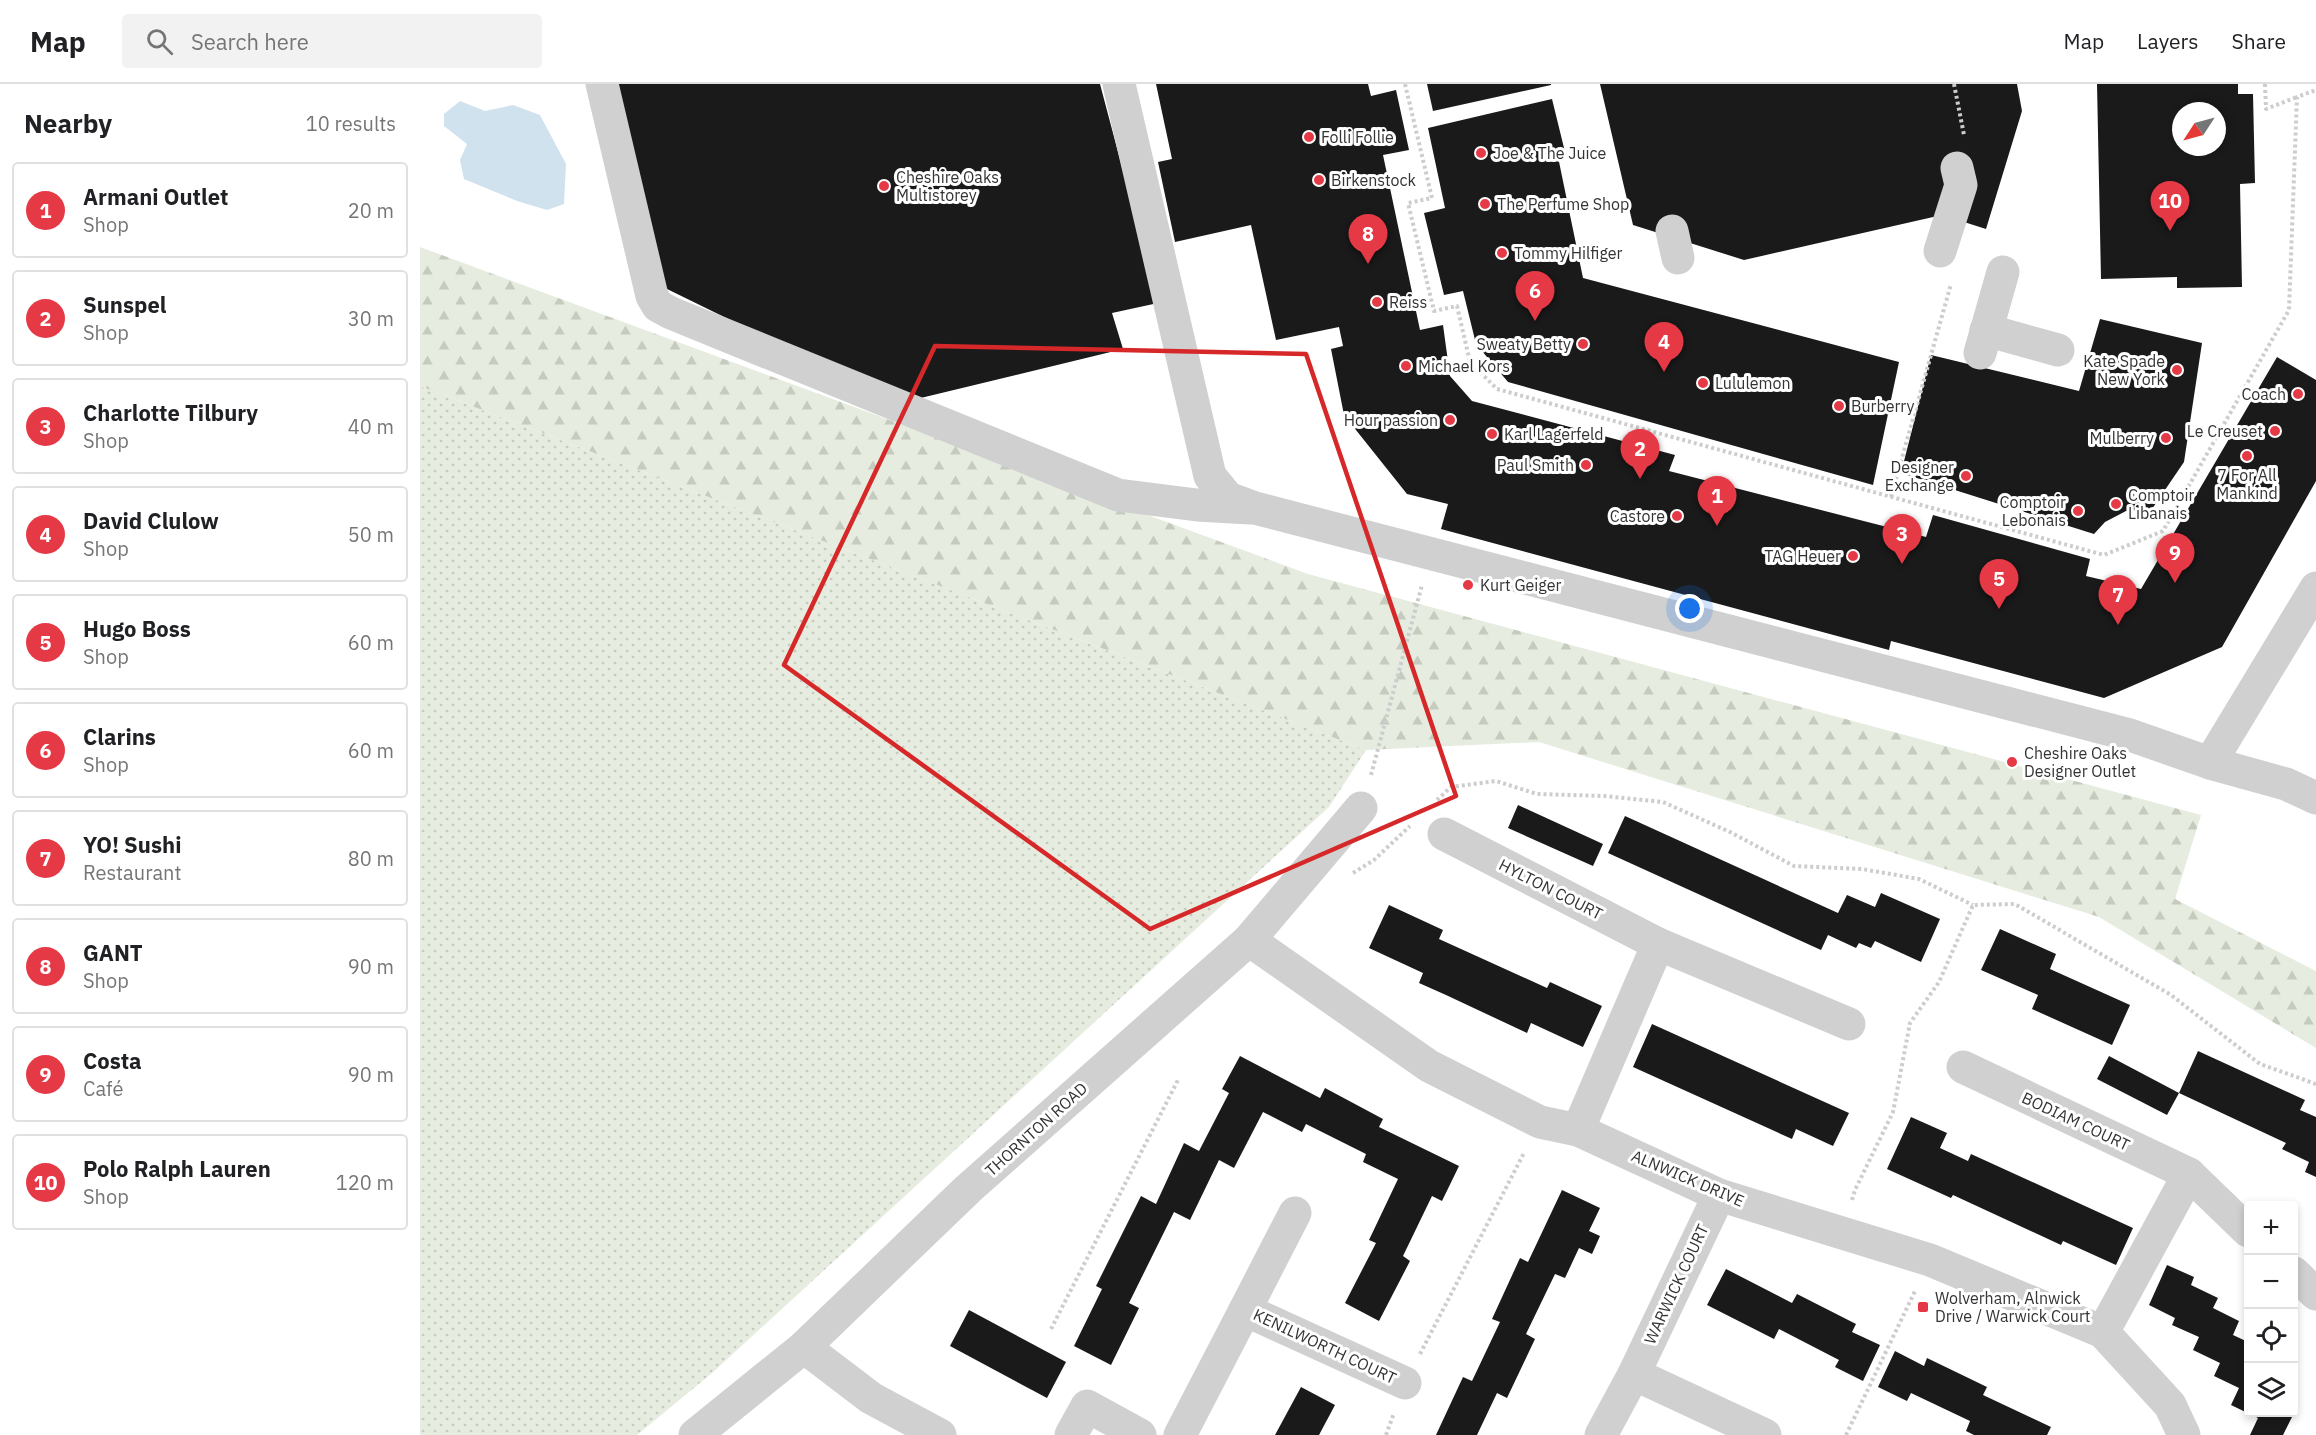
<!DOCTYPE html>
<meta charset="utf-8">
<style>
:root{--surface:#fff;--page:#f2f2f2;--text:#202124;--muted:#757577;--line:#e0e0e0;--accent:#e63946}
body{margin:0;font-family:"IBM Plex Sans",sans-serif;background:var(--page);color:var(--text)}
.controls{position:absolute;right:18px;bottom:18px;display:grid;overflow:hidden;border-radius:6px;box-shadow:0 3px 9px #0003}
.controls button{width:54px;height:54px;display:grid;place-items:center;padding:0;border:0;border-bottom:2px solid var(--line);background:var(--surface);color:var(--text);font:30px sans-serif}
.compass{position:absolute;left:1752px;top:18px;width:54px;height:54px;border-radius:50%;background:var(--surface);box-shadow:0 3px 9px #0003;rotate:234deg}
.you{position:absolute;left:1270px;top:525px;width:21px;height:21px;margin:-15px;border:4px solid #fff;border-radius:50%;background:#1a73e8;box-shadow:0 0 0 9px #1a73e833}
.badge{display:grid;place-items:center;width:39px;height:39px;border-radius:50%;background:var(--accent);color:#fff;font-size:20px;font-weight:700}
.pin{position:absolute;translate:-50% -50px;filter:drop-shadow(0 2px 3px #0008)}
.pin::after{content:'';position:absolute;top:32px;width:21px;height:18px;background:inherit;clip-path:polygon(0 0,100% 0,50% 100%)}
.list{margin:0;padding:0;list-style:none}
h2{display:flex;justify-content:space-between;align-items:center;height:78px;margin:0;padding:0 24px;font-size:26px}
h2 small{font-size:20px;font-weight:400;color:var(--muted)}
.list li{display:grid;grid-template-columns:39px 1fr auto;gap:18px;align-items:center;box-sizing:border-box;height:96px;margin:0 12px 12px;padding:0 12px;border:2px solid var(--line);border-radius:6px}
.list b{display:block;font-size:22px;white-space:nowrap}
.list p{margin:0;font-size:20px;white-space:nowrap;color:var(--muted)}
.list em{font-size:20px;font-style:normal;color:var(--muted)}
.icon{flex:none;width:33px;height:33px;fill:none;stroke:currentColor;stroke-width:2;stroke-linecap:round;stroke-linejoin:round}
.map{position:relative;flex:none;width:1896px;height:1351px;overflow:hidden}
header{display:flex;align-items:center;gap:36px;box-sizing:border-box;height:84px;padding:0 30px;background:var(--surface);border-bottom:2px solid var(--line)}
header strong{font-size:28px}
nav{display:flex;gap:33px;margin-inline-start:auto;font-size:21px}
.search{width:420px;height:54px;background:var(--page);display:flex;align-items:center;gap:15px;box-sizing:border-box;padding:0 21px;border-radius:6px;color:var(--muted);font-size:22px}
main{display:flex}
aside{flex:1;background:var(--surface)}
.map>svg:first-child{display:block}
.grass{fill:url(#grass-dots)}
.forest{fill:url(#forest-firs)}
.water{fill:#cfe2ee}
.building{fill:#1a1a1a;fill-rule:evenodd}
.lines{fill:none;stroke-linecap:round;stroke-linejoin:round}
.path{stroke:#cdcdcd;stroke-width:4;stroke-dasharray:3 3;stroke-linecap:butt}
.minor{stroke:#d0d0d0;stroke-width:33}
.marked{fill:none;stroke:#d62828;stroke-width:4.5;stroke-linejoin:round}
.poi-dot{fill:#e63946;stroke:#fff;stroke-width:2}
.labels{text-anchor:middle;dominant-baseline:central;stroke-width:6;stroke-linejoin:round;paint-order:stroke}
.poi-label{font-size:16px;fill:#333;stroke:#fff;text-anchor:start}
.street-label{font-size:16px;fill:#333;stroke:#fff}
</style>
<header>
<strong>Map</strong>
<div class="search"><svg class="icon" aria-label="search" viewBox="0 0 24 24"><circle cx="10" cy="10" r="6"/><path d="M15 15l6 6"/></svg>Search here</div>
<nav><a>Map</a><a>Layers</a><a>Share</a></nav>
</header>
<main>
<aside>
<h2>Nearby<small>10 results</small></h2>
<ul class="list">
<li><span class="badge">1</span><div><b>Armani Outlet</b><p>Shop</p></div><em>20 m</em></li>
<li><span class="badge">2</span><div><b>Sunspel</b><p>Shop</p></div><em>30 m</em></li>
<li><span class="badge">3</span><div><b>Charlotte Tilbury</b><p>Shop</p></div><em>40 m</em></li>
<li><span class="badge">4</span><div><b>David Clulow</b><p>Shop</p></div><em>50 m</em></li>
<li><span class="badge">5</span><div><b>Hugo Boss</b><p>Shop</p></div><em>60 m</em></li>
<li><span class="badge">6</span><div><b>Clarins</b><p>Shop</p></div><em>60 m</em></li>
<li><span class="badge">7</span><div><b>YO! Sushi</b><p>Restaurant</p></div><em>80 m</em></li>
<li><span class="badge">8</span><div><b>GANT</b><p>Shop</p></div><em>90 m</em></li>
<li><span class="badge">9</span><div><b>Costa</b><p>Café</p></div><em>90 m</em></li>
<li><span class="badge">10</span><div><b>Polo Ralph Lauren</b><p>Shop</p></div><em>120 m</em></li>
</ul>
</aside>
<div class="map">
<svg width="1896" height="1351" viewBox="0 0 1896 1351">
<defs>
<pattern id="grass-dots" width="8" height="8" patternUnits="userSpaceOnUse" patternTransform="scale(1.5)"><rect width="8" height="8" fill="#e6ecdf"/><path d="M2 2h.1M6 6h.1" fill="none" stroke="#c6cbc0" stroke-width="1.8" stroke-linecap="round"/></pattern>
<pattern id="forest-firs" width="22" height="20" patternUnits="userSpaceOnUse" patternTransform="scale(1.5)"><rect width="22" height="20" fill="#e6ecdf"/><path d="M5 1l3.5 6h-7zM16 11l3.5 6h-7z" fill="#c6cbc0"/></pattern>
</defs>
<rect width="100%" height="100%" fill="#fff"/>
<polygon class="grass" points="0,302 946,666 909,723 292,1289 217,1351 0,1351"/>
<polygon class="forest" points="0,163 888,490 1781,731 1755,815 1896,887 1896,964 1679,833 1119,658 946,666 0,302"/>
<polygon class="water" points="40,17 65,27 93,21 120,31 146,80 144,120 127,126 97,117 44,95 40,76 47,60 24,42 24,30"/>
<g class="building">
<polygon points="197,0 680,0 738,219 692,229 703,265 480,319 245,204"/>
<polygon points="736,0 948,0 951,12 976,6 989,66 963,71 1000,246 1023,241 1030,292 1052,317 1255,371 1249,387 1506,453 1513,431 1670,475 1666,492 1721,505 1857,273 1896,296 1896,397 1802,563 1684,614 1471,557 1469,566 1021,445 1028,420 987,410 924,331 911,265 923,262 919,243 856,256 831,141 755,158 738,78 752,75"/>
<polygon points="1007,0 1131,0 1131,1 1013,27"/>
<polygon points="1180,0 1597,0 1602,27 1566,145 1522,131 1324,176 1213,141"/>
<path d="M1677 0H1818V10H1833L1835 99 1820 100 1822 203 1757 204V193L1681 195ZM1761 27H1797V63H1761Z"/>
<polygon points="1132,15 1145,68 1137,68 1163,194 1479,278 1453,401 1088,298 1056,260 1043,207 1024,211 1004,129 1025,124 1008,44"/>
<polygon points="1680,235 1782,259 1764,378 1732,425 1706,427 1685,438 1674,450 1481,389 1511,271 1659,307"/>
<polygon points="1098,721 1183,760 1173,782 1088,744"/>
<polygon points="1205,732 1418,829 1427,811 1455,823 1461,809 1520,835 1501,878 1455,857 1451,864 1439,859 1436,864 1408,851 1401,866 1188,769"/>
<polygon points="969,821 1023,846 1019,855 1127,904 1130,898 1182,922 1163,963 1111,939 1107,949 1026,911 999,899 1003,889 949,864"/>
<polygon points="1580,845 1636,870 1630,885 1710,921 1692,961 1612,925 1618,911 1561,886"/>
<polygon points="1232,940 1429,1029 1413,1062 1376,1045 1372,1055 1213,983"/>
<polygon points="1778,967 1885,1016 1880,1026 1896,1033 1896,1093 1885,1088 1889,1078 1862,1065 1866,1059 1759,1009"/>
<polygon points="820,972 900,1014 905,1004 963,1035 959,1043 1039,1082 1022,1117 1012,1112 983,1172 990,1177 959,1237 925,1219 956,1159 949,1156 978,1095 943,1078 946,1070 886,1040 882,1048 843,1028 814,1084 799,1076 770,1136 754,1128 709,1219 719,1224 691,1281 654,1262 682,1205 676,1202 721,1112 736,1120 764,1059 779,1067 809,1009 802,1005"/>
<polygon points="1689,972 1759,1009 1747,1031 1677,995"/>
<polygon points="1491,1033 1527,1049 1520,1064 1548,1077 1551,1070 1713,1144 1696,1181 1643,1157 1641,1161 1533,1111 1531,1114 1467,1085"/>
<polygon points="1142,1106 1180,1124 1169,1147 1180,1152 1172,1170 1159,1164 1145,1194 1135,1190 1106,1250 1115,1255 1087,1314 1077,1309 1057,1351 1016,1351 1043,1293 1052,1297 1080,1238 1072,1235 1100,1174 1108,1178"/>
<polygon points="1747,1181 1774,1193 1771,1201 1798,1214 1793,1224 1819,1237 1813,1251 1828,1258 1828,1329 1874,1329 1863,1351 1830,1351 1838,1334 1811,1321 1819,1304 1794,1292 1800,1279 1773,1266 1779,1253 1752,1241 1755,1234 1729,1221"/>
<polygon points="1306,1185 1372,1219 1377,1210 1436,1240 1432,1248 1460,1261 1443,1297 1415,1283 1419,1276 1359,1245 1354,1255 1287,1221"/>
<polygon points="549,1226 646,1278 627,1314 530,1262"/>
<polygon points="1475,1267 1504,1282 1507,1274 1567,1303 1563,1311 1631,1343 1627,1351 1554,1351 1546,1347 1550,1337 1491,1309 1487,1317 1458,1303"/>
<polygon points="881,1303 915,1321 899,1351 855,1351"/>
</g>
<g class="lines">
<g class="path">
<polyline points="985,0 1012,114 988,119 1014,227 1037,222 1050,278 1077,305 1684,471 1743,447 1869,226 1877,13 1896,6"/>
<polyline points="1534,0 1544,51"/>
<polyline points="1845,0 1846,25 1877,13"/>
<polyline points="1471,413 1531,200"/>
<polyline points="951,691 1002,501"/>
<polyline points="1017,716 1031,703 1076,697 1117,710 1184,712 1243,718 1310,748 1374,782 1442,785 1499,795 1553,821"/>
<polyline points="933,789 954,776 990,742"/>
<polyline points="1432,1116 1435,1106 1473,1028 1490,939 1519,898 1553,821 1595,820 1751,911 1840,980 1896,1000"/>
<polyline points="631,1245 758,996"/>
<polyline points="1000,1270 1104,1069"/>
<polyline points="966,1351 974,1329"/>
<polyline points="1426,1351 1496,1205"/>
</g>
<g class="minor">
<polyline points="182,0 232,212 238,222 251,229 698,411 777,421 830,424"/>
<polyline points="699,0 790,392 808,414 835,424 1710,651 1790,679 1866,700 1896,714"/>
<polyline points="1252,147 1258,174"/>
<polyline points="1520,167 1541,101 1537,84"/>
<polyline points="1566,246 1638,266"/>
<polyline points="1560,269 1583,188"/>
<polyline points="1790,679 1896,504"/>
<polyline points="1024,750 1238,860"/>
<polyline points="829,856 1009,982 1120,1038 1158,1046 1299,1111 1510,1176 1683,1248 1750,1321 1764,1351"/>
<polyline points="1543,983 1769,1090 1683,1248"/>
<polyline points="1158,1046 1238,860 1429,940"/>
<polyline points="1769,1090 1828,1147"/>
<polyline points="1874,1189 1896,1210"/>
<polyline points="825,1226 875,1129"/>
<polyline points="384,1263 451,1314 520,1351"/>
<polyline points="1214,1290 1345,1351"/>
<polyline points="275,1351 384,1263 548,1105 829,856 941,724"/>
<polyline points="651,1351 667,1322 720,1351"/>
<polyline points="760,1351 825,1226 985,1299"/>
<polyline points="1181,1351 1214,1290 1299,1111"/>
</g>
</g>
<path class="marked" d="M515 262 886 270 1036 712 730 845 364 581Z"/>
<g class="poi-dot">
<circle cx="889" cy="53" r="6"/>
<circle cx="1061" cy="69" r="6"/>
<circle cx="899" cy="96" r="6"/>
<circle cx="464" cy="102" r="6"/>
<circle cx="1065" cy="120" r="6"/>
<circle cx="1082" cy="169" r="6"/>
<circle cx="957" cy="218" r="6"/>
<circle cx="1163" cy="260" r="6"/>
<circle cx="986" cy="282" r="6"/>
<circle cx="1757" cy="286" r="6"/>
<circle cx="1283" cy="299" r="6"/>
<circle cx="1878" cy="310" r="6"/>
<circle cx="1419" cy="322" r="6"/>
<circle cx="1030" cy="336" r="6"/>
<circle cx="1855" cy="347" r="6"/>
<circle cx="1072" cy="350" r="6"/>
<circle cx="1746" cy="354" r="6"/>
<circle cx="1827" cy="372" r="6"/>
<circle cx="1166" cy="381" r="6"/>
<circle cx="1546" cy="392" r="6"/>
<circle cx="1696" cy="420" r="6"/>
<circle cx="1658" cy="427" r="6"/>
<circle cx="1257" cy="432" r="6"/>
<circle cx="1433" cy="472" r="6"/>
<circle cx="1048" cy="501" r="6"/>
<circle cx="1592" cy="678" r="6"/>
<rect x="1497" y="1217" width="12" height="12" rx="3"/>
</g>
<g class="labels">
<g class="poi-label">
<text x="901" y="53">Folli Follie</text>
<text x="1073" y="69">Joe &amp; The Juice</text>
<text x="476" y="93">Cheshire Oaks<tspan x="476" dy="18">Multistorey</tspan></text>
<text x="911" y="96">Birkenstock</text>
<text x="1077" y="120">The Perfume Shop</text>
<text x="1094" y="169">Tommy Hilfiger</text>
<text x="969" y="218">Reiss</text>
<text x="1151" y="260" text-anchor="end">Sweaty Betty</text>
<text x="1745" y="277" text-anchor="end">Kate Spade<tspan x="1745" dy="18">New York</tspan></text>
<text x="998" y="282">Michael Kors</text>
<text x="1295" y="299">Lululemon</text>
<text x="1866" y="310" text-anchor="end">Coach</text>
<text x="1431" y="322">Burberry</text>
<text x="1018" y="336" text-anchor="end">Hour passion</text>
<text x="1843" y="347" text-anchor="end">Le Creuset</text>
<text x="1084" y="350">Karl Lagerfeld</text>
<text x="1734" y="354" text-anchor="end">Mulberry</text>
<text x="1154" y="381" text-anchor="end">Paul Smith</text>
<text x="1534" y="383" text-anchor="end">Designer<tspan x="1534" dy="18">Exchange</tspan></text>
<text x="1827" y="391" text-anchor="middle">7 For All<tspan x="1827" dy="18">Mankind</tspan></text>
<text x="1708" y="411">Comptoir<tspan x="1708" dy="18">Libanais</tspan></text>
<text x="1646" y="418" text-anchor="end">Comptoir<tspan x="1646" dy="18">Lebonais</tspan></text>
<text x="1245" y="432" text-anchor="end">Castore</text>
<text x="1421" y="472" text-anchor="end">TAG Heuer</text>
<text x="1060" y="501">Kurt Geiger</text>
<text x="1604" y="669">Cheshire Oaks<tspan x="1604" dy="18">Designer Outlet</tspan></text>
<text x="1515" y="1214">Wolverham, Alnwick<tspan x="1515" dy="18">Drive / Warwick Court</tspan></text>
</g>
<g class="street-label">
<text transform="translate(1131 805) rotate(27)">HYLTON COURT</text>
<text transform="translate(1656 1037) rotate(25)">BODIAM COURT</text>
<text transform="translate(616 1045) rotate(-42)">THORNTON ROAD</text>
<text transform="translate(1268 1094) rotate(23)">ALNWICK DRIVE</text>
<text transform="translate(1256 1200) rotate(-65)">WARWICK COURT</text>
<text transform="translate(905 1262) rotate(25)">KENILWORTH COURT</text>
</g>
</g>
</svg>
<div class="controls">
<button>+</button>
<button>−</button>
<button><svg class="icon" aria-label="locate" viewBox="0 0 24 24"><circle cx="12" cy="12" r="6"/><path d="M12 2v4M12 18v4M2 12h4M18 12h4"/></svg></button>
<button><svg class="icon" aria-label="layers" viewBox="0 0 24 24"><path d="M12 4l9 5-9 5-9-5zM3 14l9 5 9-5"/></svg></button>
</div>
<svg class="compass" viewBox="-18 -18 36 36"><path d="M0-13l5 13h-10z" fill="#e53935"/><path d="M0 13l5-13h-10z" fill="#757577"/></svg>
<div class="you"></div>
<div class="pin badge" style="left:1297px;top:442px">1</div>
<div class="pin badge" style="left:1220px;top:395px">2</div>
<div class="pin badge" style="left:1482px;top:480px">3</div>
<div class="pin badge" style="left:1244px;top:288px">4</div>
<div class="pin badge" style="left:1579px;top:525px">5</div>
<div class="pin badge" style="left:1115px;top:237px">6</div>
<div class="pin badge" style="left:1698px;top:541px">7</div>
<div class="pin badge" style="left:948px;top:180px">8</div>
<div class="pin badge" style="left:1755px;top:499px">9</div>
<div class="pin badge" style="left:1750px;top:147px">10</div>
</div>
</main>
